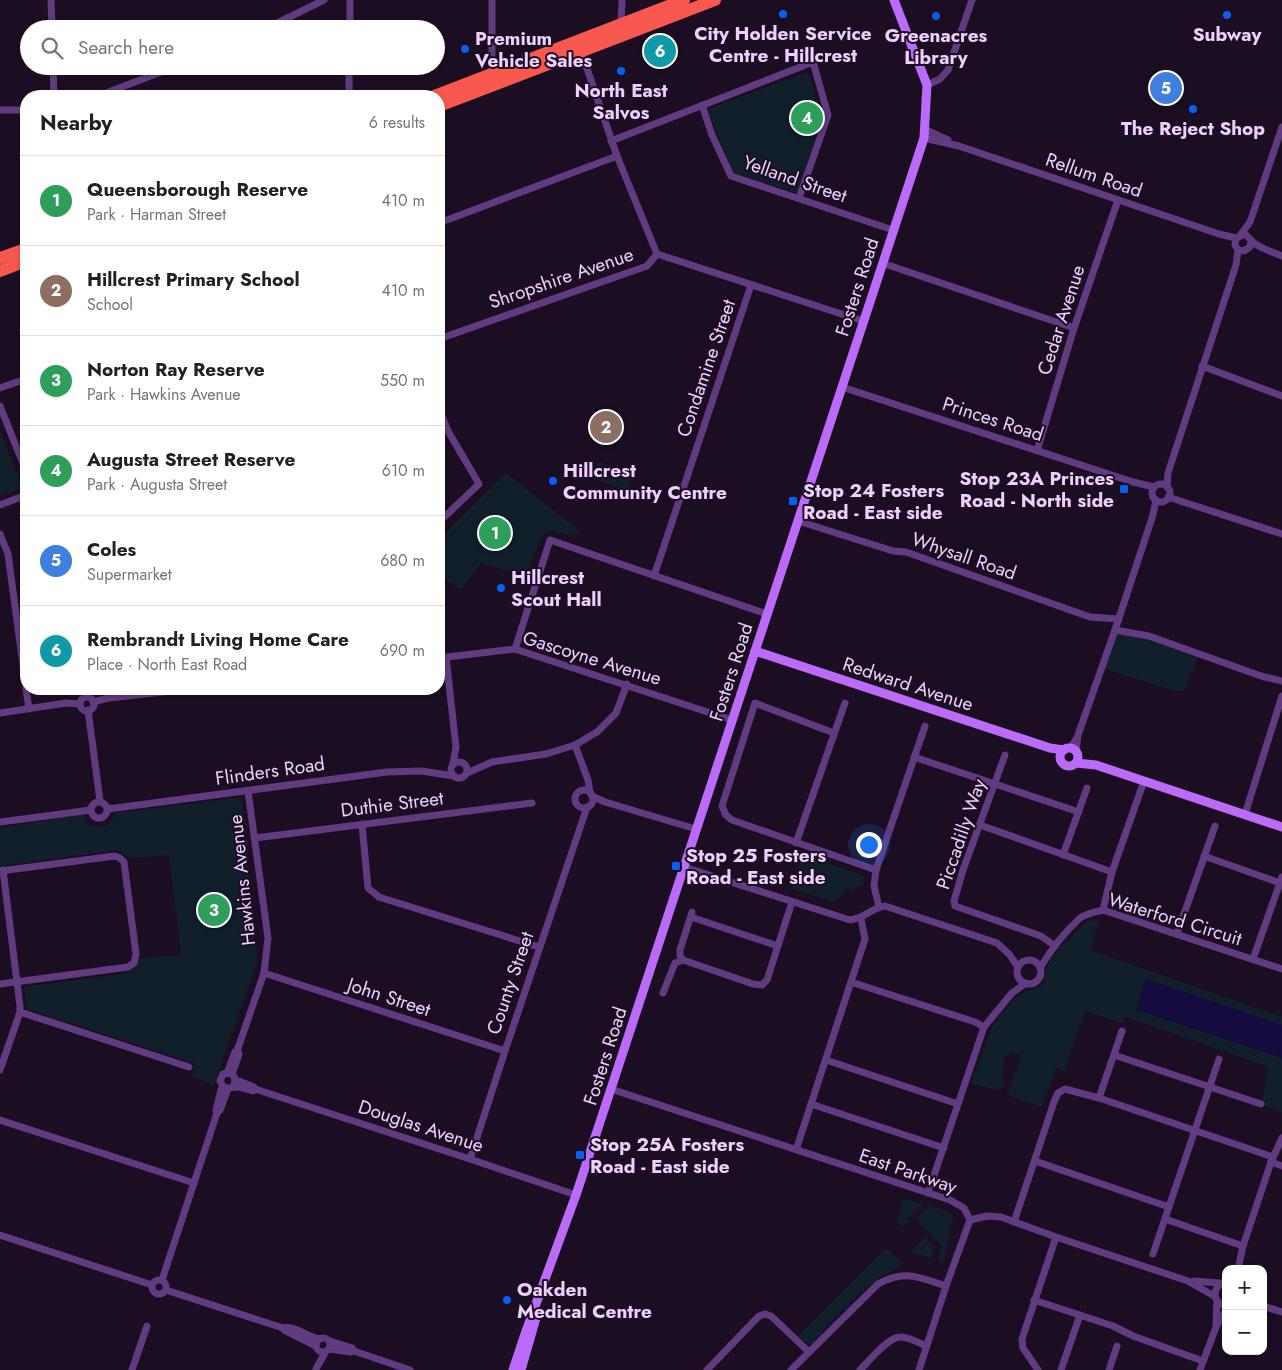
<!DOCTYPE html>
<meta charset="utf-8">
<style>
:root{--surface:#fff;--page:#f2f2f2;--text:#202124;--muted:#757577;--line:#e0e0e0;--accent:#085ff2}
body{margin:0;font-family:Jost,sans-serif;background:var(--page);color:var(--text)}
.controls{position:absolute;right:15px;bottom:15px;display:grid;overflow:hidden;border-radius:10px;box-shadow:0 1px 4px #0004}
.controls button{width:45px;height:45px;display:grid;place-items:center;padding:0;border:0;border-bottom:1px solid var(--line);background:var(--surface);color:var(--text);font:25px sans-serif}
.you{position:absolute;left:868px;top:844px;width:18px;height:18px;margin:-12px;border:4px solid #fff;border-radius:50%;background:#1a73e8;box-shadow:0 0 0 8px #1a73e833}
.badge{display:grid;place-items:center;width:32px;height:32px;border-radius:50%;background:var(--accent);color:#fff;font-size:16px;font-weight:700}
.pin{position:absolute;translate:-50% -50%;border:2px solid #fff;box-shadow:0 1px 5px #0006}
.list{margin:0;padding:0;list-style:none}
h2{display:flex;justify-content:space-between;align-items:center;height:65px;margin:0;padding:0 20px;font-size:21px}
h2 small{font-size:16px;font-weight:400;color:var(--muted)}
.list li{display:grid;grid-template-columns:32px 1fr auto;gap:15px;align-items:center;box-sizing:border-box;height:90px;padding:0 20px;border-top:1px solid var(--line)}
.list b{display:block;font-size:19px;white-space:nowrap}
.list p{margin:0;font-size:16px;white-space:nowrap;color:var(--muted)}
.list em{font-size:16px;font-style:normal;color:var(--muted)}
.icon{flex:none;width:28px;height:28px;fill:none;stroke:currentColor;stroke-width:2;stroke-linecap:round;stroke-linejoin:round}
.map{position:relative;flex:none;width:1282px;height:1370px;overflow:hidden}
.search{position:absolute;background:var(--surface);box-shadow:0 1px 4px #0004;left:20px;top:20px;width:425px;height:55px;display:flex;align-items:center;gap:12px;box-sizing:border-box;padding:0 18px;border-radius:28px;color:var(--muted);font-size:19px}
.panel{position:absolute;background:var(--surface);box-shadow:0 1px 4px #0004;left:20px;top:90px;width:425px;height:605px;border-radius:20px}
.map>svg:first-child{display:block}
.green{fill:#111f2b}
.water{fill:#130b3e}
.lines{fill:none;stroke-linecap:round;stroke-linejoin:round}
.street{stroke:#613b7f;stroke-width:7}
.secondary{stroke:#ba6bfa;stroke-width:9}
.highway{stroke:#f9584f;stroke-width:12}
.poi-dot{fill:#085ff2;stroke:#1c0e22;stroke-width:2}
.labels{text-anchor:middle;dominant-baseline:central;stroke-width:4;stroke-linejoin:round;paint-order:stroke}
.poi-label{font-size:19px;font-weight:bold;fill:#edd0fe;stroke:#1c0e22;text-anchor:start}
.street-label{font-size:19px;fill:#edd0fe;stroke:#1c0e22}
</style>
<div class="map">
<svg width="1282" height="1370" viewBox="0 0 1282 1370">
<rect width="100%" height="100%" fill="#1c0e22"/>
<g class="green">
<polygon points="808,72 823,115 797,193 733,172 707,109"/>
<polygon points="0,431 23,488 0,496"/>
<polygon points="598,462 633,474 627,490 593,479"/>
<polygon points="506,473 578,530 575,536 547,530 540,540 526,576 481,563 461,590 439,576 439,539"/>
<polygon points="1115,630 1149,636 1199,655 1184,691 1175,691 1102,668"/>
<path d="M242 797 257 962 214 1085 191 1076 196 1064 27 1009 24 987 121 974 133 969 141 958 181 955 169 855 129 858 118 850 0 866V828L83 814 87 825C104 828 108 828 116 813Z"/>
<polygon points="803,855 859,874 864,877 864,885 858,886 852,892 848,888 835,902 792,889"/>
<polygon points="1099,920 1091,948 1095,952 1282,1017 1282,1113 1261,1104 1269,1067 1126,1017 1122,1023 1085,1011 1064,1071 1056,1068 1042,1107 1007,1095 1022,1056 1012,1052 1005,1057 1002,1073 1004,1086 998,1091 971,1083 991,1028 1013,1000 1025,991 1032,990 1043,984 1046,970 1051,957 1087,921"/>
<polygon points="906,1199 922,1204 922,1208 919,1210 918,1209 906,1220 908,1222 904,1226 896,1223 903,1201"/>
<path d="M929 1206C937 1208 949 1209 953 1217L943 1263 938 1262 942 1246 916 1219Z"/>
<polygon points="925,1237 934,1247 931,1258 911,1252"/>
<path d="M886 1248 903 1264C896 1270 889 1272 881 1277 870 1285 860 1293 850 1303V1308L847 1310H843L821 1332V1337L813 1344H808L798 1336Z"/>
</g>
<polygon class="water" points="1146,979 1282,1025 1282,1058 1136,1010"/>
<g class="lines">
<g class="street">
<polyline points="51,0 52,29"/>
<polyline points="621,23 622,0"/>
<polyline points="265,29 324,0"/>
<polyline points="350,29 350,0"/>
<polyline points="581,51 617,156 657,254"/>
<polyline points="53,66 54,96"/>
<polyline points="492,74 492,0"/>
<polyline points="927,85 940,79 948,70 972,0"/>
<polyline points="98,96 177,66"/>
<polyline points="349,96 349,66"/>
<polyline points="702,105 712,135 731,176 893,230"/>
<polyline points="0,110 26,110"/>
<polyline points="924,129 948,140"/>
<polyline points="924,138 959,146 1219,234 1236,238"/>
<polyline points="611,141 813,62 828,115 799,198"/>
<polyline points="439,223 617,156"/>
<polyline points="1241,234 1250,222 1282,127"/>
<path d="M1251 241 1250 247 1244 251 1238 250 1235 245 1236 238 1245 234C1249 237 1250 240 1254 243 1262 249 1272 252 1282 256"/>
<polyline points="657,254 863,321"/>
<polyline points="882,263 1074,328"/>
<polyline points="439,339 647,266 657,254"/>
<polyline points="1202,366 1282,396"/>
<polyline points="842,387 1133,482 1154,487"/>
<polyline points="0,388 26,379"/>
<polyline points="0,406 26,471"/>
<polyline points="439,408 448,431 479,484 439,522"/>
<polyline points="1037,451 1074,328 1118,200"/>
<circle cx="1161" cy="493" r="9"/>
<polyline points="1167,487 1168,473 1236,265 1238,250"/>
<polyline points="1168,497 1282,534"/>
<polyline points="0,505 26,495"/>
<polyline points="798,521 893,551 906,552 1090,617 1119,619"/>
<polyline points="0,534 8,554 26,687"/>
<polyline points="654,576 751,285"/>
<polyline points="1115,630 1149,636 1261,676 1282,681"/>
<polyline points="515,649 550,540 767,614"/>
<polyline points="446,657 456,747 453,764"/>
<polyline points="439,658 515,649 732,720"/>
<polyline points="26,689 29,709"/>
<circle cx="87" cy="704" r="7"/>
<polyline points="93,702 109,698 190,689"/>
<polyline points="88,710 100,801"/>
<polyline points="0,713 66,703 80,704"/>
<polyline points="834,733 755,703 722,806 726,815 732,820 876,870"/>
<polyline points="575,745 588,780 590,793"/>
<polyline points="1070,748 1077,738"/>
<polyline points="1076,751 1078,735 1115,630 1153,515 1156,500"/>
<polyline points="1005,755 963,870 954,901 955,906 1041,936 1055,946"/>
<polyline points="914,757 1079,812"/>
<circle cx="459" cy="770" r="8"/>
<polyline points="467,773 492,762 546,754 575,745 597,732 616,713 627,684"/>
<circle cx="584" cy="799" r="9"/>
<polyline points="592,796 605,802 696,829"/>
<circle cx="99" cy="810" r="8"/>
<polyline points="108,809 387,772 421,771 454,776"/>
<polyline points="1245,814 1282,696"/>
<polyline points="0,822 91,810"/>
<polyline points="362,824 368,888 379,897 539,947"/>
<polyline points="980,825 1112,872"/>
<polyline points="255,838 532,803"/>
<polyline points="796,843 845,703"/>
<polyline points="1063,855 1087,788"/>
<polyline points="1204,856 1280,883"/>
<path d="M684 867 850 920C866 918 871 908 885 906L997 943 1009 954 1018 967"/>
<polyline points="0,871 115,856 120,858 124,862 136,954 134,963 128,967 0,984"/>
<polyline points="879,907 874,886 876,870 925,726"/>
<polyline points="1103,910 1112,872 1144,781"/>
<polyline points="692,912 680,950 680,956 683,960 753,984 762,985 767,980 792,902"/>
<polyline points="691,917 778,946"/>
<polyline points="1177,934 1215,826"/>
<polyline points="1253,959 1282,877"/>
<circle cx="1029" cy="972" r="12"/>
<path d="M1040 968C1050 951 1066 931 1080 918 1087 913 1095 912 1103 910L1282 969"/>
<polyline points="264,973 505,1051"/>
<polyline points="851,982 975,1022 984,1027"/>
<polyline points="663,993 675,963 683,960"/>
<polyline points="20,1012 189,1067"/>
<polyline points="1114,1055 1261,1104"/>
<polyline points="826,1060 958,1104"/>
<polyline points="0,1070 20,1012 20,1006 3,870"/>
<polyline points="227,1073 235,1052 237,1051 264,973 268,938 248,791"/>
<polyline points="232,1074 239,1054 238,1051"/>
<polyline points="236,1080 254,1087 255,1089 470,1159 576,1195"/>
<polyline points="233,1087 235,1082 234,1076 229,1073 223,1074 220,1081 224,1088 239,1087 253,1091"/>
<polyline points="611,1089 950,1200 964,1208 970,1220 987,1216 1001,1217 1056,1237 1188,1281 1214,1296"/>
<polyline points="1099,1098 1122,1031"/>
<polyline points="811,1104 944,1148"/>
<polyline points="216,1110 222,1086"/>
<polyline points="0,1120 194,1183"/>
<polyline points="796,1150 865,939 861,919"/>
<polyline points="470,1159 505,1051 587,807"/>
<polyline points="1035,1161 1169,1207"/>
<polyline points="1271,1162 1282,1166"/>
<polyline points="928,1193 984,1027 1012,993 1026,983"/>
<polyline points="1165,1219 1243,1246"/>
<polyline points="1014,1222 1054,1102 1058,1093 1065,1089 1099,1098 1273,1157"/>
<polyline points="0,1235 152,1285"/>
<polyline points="1153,1254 1219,1059"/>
<polyline points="1238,1269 1243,1246 1271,1162 1282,1138"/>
<circle cx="159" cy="1287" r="7"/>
<polyline points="162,1280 217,1113 220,1110 228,1089"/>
<polyline points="1194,1281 1219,1283"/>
<path d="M1226 1281C1212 1286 1211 1302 1226 1306"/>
<polyline points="166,1290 283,1328 284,1330 316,1346"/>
<polyline points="1034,1300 1113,1326 1133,1336 1203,1361"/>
<polyline points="1263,1306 1282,1312"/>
<polyline points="1216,1324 1217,1301"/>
<path d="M283 1328C296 1325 307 1338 320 1339"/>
<circle cx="323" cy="1345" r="7"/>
<polyline points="330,1341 352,1348 354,1351 410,1370"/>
<polyline points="329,1349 351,1352 354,1351"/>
<polyline points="316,1369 326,1351"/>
<polyline points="132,1370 147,1326"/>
<polyline points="707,1370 759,1316 765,1314 771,1316 809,1352"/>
<path d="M791 1370 878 1284C904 1269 919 1277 946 1286"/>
<path d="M860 1370C869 1361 888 1337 900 1337 908 1336 919 1343 926 1346"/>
<polyline points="919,1370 946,1286 970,1220"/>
<polyline points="1038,1370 1023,1348 1022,1339 1056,1237"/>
<polyline points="1061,1370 1080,1315"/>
<polyline points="1109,1370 1117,1346"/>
<polyline points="1200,1370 1216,1327 1226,1310"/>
</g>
<g class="secondary">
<polyline points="755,651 1050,748 1064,750"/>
<circle cx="1069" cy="757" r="9"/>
<polyline points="1076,763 1096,765 1282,827"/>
<polyline points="513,1370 526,1331 576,1195 924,138 927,85 894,0"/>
<polyline points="521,1370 536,1318"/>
</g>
<g class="highway">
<polyline points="434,96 684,0"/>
<polyline points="439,106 715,0"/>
<polyline points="0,258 26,249"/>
<polyline points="0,271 26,261"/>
</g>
</g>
<g class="poi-dot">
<circle cx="783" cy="14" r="5"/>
<circle cx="1227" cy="15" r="5"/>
<circle cx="936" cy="16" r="5"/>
<circle cx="465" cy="49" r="5"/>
<circle cx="621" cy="71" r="5"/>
<circle cx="1193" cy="109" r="5"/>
<circle cx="553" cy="481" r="5"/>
<rect x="1119" y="484" width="10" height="10" rx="2.5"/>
<rect x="788" y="496" width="10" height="10" rx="2.5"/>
<circle cx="501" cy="588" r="5"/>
<rect x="671" y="861" width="10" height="10" rx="2.5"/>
<rect x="575" y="1150" width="10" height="10" rx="2.5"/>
<circle cx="507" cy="1300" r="5"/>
</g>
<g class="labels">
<g class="poi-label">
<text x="783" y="33" text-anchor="middle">City Holden Service<tspan x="783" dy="22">Centre - Hillcrest</tspan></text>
<text x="1227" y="34" text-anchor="middle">Subway</text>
<text x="936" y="35" text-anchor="middle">Greenacres<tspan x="936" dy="22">Library</tspan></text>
<text x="475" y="38">Premium<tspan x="475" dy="22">Vehicle Sales</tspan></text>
<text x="621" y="90" text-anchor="middle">North East<tspan x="621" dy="22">Salvos</tspan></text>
<text x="1193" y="128" text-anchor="middle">The Reject Shop</text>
<text x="563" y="470">Hillcrest<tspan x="563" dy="22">Community Centre</tspan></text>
<text x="1114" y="478" text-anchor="end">Stop 23A Princes<tspan x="1114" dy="22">Road - North side</tspan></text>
<text x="803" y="490">Stop 24 Fosters<tspan x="803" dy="22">Road - East side</tspan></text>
<text x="511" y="577">Hillcrest<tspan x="511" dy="22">Scout Hall</tspan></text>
<text x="686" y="855">Stop 25 Fosters<tspan x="686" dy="22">Road - East side</tspan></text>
<text x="590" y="1144">Stop 25A Fosters<tspan x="590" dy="22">Road - East side</tspan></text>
<text x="517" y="1289">Oakden<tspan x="517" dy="22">Medical Centre</tspan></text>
</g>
<g class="street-label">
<text transform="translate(1094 175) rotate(19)">Rellum Road</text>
<text transform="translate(795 179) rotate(19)">Yelland Street</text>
<text transform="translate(561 278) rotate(-19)">Shropshire Avenue</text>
<text transform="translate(857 287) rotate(-72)">Fosters Road</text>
<text transform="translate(1061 320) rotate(-72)">Cedar Avenue</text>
<text transform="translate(706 368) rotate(-71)">Condamine Street</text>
<text transform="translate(993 419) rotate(18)">Princes Road</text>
<text transform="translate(964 556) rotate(19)">Whysall Road</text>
<text transform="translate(592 658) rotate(17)">Gascoyne Avenue</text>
<text transform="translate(731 672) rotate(-72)">Fosters Road</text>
<text transform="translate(908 684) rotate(18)">Redward Avenue</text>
<text transform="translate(270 771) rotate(-8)">Flinders Road</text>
<text transform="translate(392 804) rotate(-7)">Duthie Street</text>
<text transform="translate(961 834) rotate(-71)">Piccadilly Way</text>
<text transform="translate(242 880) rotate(-96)">Hawkins Avenue</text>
<text transform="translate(1175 919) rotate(17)">Waterford Circuit</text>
<text transform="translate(510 983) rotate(-71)">County Street</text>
<text transform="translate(389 997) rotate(18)">John Street</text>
<text transform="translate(605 1056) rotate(-72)">Fosters Road</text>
<text transform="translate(421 1126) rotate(18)">Douglas Avenue</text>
<text transform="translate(908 1171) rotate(19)">East Parkway</text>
</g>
</g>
</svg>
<div class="controls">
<button>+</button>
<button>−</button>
</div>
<div class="you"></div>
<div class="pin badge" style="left:495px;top:533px;background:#2e9e5b">1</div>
<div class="pin badge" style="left:606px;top:427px;background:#8d6e63">2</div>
<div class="pin badge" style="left:214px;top:910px;background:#2e9e5b">3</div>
<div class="pin badge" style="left:807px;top:118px;background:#2e9e5b">4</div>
<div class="pin badge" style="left:1166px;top:88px;background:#3f7fe0">5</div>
<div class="pin badge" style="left:660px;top:51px;background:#0f9aa8">6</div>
<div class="search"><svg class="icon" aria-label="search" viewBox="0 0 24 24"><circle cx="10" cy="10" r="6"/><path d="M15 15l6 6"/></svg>Search here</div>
<section class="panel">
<h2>Nearby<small>6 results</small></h2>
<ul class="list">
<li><span class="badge" style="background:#2e9e5b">1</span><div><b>Queensborough Reserve</b><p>Park · Harman Street</p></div><em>410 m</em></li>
<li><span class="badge" style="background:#8d6e63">2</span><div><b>Hillcrest Primary School</b><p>School</p></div><em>410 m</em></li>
<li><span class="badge" style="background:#2e9e5b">3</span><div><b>Norton Ray Reserve</b><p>Park · Hawkins Avenue</p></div><em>550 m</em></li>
<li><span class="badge" style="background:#2e9e5b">4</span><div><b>Augusta Street Reserve</b><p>Park · Augusta Street</p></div><em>610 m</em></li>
<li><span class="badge" style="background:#3f7fe0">5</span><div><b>Coles</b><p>Supermarket</p></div><em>680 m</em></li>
<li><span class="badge" style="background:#0f9aa8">6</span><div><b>Rembrandt Living Home Care</b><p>Place · North East Road</p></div><em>690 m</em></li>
</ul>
</section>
</div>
